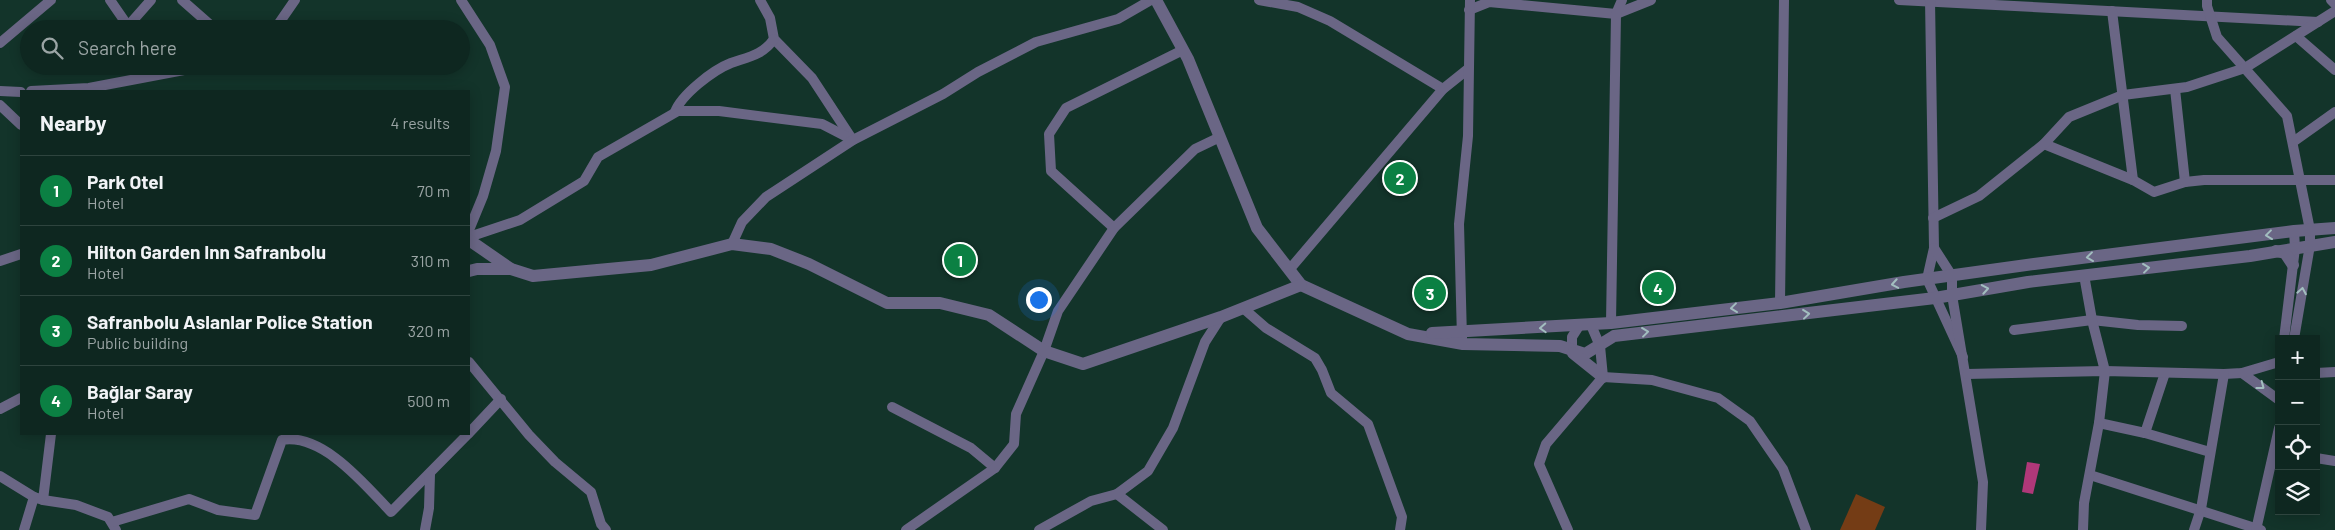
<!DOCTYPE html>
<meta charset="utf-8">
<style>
:root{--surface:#0e2720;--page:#172f29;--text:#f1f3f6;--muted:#9ba5a5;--line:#2e443e;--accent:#0b8043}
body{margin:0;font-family:Barlow,sans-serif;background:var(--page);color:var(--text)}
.controls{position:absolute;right:15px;bottom:15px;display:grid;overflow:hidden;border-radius:0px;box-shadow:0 2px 12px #0003}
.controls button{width:45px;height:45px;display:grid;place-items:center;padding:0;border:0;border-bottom:1px solid var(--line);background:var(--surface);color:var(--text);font:25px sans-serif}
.you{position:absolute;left:1038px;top:299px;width:18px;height:18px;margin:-12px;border:4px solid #fff;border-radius:50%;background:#1a73e8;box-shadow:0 0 0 8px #1a73e833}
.badge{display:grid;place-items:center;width:32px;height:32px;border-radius:50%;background:var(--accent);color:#fff;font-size:16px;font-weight:700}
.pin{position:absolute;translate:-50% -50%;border:2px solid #fff;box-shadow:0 1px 5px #0006}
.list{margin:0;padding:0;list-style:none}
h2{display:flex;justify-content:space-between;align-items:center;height:65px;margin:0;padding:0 20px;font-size:21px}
h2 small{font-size:16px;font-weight:400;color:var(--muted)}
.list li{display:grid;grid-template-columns:32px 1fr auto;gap:15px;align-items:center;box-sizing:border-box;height:70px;padding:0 20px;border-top:1px solid var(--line)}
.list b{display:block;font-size:19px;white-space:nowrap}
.list p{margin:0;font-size:16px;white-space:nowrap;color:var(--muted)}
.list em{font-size:16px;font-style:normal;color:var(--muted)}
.icon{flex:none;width:28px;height:28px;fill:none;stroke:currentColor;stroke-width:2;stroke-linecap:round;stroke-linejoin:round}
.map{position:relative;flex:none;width:2335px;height:530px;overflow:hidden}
.search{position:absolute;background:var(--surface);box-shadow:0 2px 12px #0003;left:20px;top:20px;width:450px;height:55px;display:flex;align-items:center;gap:12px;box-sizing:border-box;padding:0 18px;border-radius:28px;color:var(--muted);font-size:19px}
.panel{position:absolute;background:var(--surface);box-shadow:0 2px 12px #0003;left:20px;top:90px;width:450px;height:345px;border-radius:0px}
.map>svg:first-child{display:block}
.green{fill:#743c15}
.water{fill:#b03879}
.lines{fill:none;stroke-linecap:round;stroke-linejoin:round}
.minor{stroke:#6a6685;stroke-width:10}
.tertiary{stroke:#6a6685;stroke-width:12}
.oneway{stroke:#a2bebf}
</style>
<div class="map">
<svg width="2335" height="530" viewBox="0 0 2335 530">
<rect width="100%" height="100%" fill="#13342a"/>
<polygon class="green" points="1856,494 1885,507 1875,530 1840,530"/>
<polygon class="water" points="2027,462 2040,464 2033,494 2022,492"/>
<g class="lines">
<g class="minor">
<polyline points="110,0 128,26"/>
<polyline points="182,0 215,29"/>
<polyline points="461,0 490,45 505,87 496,151 483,196 469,230"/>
<polyline points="760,0 770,18 774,39 812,78 852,139"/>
<polyline points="1259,0 1298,7 1330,21 1443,89"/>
<polyline points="1899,0 2318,22"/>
<polyline points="1930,0 1934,248 1927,279 1963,357"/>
<polyline points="2207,0 2207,6 2217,37 2287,116 2310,230 2310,245 2294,339"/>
<polyline points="2331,0 2335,4"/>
<polyline points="1469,10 1489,2 1616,14 1651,0"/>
<polyline points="2112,11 2133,180"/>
<polyline points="129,29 128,26 151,0"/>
<polyline points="271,29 277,26 295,0"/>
<polyline points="2296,36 2335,70"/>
<polyline points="0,43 51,0"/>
<polyline points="2175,89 2185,182"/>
<polyline points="0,91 21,92"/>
<polyline points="31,91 89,88 205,66"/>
<polyline points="0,105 21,125"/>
<path d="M675 112C681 95 713 70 731 63 748 57 763 55 774 39"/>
<polyline points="2293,142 2335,112"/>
<polyline points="2044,144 2133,180 2154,192 2185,182 2204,180 2335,180"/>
<polyline points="1933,218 1979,196 2044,144 2069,117 2123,95 2187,87 2245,68 2335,11"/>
<polyline points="1114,228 1051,171 1049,134 1066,108 1183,50"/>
<polyline points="469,237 520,220 584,181 598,157 678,111 719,111 822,124 853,140"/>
<polyline points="732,244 742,222 766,197 853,140 943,94 978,72 1036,42 1118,19 1151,0"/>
<polyline points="1934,248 1952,276 1952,295 1983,482 1981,530"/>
<polyline points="0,261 21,254"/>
<polyline points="1289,270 1443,89 1468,69"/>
<polyline points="1780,303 1784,0"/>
<polyline points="1243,308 1266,328 1315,358 1322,370 1331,393 1368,424 1402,517 1400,530"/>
<polyline points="1611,323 1616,14 1622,0"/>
<polyline points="2014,330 2092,320 2138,325 2182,326"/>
<polyline points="1462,338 1459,224 1468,136 1470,0"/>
<polyline points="2284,339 2295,248 2294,231"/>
<polyline points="1572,351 1572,337 1579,326"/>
<polyline points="469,362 529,435 555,462 591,492 601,524 606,530"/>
<polyline points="2165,373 2145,433 2210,452"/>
<polyline points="2242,373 2279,400"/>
<polyline points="2316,373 2335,372"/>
<polyline points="1967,374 2105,371 2224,374 2242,373 2279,362"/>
<polyline points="1603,377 1652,380 1718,398 1750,421 1783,469 1806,530"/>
<polyline points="892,407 971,448 995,468"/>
<polyline points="0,409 21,398"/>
<polyline points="2099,423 2145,433"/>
<polyline points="469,433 501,399"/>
<polyline points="2316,458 2335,461"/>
<polyline points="2090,475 2261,530"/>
<polyline points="0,476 34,497"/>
<polyline points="1117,494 1163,530"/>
<polyline points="43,500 76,505 108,517 116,530"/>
<path d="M112 522 189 499 218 510 255 515 282 440C323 433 365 485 391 512L468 434"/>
<polyline points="24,530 34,497 43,500 51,434"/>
<polyline points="425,530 429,508 430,474"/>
<polyline points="906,530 995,468 1014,444 1016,414 1044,351 1058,311 1114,228 1195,149 1220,137"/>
<polyline points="1039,530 1091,501 1117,494 1148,471 1173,428 1205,342 1221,317"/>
<polyline points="1568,530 1539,464 1546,444 1603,377 1600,346 1591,325"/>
<polyline points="2083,530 2084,503 2099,423 2105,371 2092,320 2084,275"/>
<polyline points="2194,530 2201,509 2224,374"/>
<polyline points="2256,530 2279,428"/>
</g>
<g class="tertiary">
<polyline points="1156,0 1188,59 1257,228 1301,285 1408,334 1463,344 1560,346 1585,354 1614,336 1935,298 2028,282 2250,256 2335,242"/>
<polyline points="469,240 511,269 533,276 651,265 732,244 771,249 809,264 887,303 940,303 989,315 1044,351 1083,364 1221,317 1301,285"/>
<polyline points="2276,251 2285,253 2293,265"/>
<polyline points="469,271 477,269 511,269"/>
<polyline points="1432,333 1611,323 1780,303 1904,282 2034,264 2294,231 2335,228"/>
<polyline points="1573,353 1603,377"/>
</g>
</g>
<defs><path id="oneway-chevron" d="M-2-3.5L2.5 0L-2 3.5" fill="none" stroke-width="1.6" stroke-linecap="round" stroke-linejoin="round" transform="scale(1.25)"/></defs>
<g class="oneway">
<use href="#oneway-chevron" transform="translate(2269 235) rotate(173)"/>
<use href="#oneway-chevron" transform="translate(2090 257) rotate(173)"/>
<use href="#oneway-chevron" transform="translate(2146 268) rotate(-7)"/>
<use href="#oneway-chevron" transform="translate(1895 284) rotate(170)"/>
<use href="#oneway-chevron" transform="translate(1985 289) rotate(-10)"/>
<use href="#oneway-chevron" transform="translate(2302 291) rotate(-80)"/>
<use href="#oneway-chevron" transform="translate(1734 308) rotate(173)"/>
<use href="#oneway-chevron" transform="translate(1806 314) rotate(-6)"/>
<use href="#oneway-chevron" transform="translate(1543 328) rotate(177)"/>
<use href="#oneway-chevron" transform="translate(1645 332) rotate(-7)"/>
<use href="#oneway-chevron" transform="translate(2261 386) rotate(37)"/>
</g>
</svg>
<div class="controls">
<button>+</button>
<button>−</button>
<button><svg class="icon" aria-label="locate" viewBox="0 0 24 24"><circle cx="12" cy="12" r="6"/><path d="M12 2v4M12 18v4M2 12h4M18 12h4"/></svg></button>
<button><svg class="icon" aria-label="layers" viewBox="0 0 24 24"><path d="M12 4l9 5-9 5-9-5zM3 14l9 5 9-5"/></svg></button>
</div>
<div class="you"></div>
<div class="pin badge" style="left:960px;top:260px">1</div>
<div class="pin badge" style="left:1400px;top:178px">2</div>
<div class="pin badge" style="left:1430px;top:293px">3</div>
<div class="pin badge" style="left:1658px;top:288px">4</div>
<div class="search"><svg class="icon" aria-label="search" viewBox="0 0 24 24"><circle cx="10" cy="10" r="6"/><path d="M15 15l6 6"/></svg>Search here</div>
<section class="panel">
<h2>Nearby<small>4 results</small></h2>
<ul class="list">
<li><span class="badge">1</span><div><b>Park Otel</b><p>Hotel</p></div><em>70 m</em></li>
<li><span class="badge">2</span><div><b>Hilton Garden Inn Safranbolu</b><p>Hotel</p></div><em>310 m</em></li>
<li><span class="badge">3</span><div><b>Safranbolu Aslanlar Police Station</b><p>Public building</p></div><em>320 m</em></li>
<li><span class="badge">4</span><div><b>Bağlar Saray</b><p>Hotel</p></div><em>500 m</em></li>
</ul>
</section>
</div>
